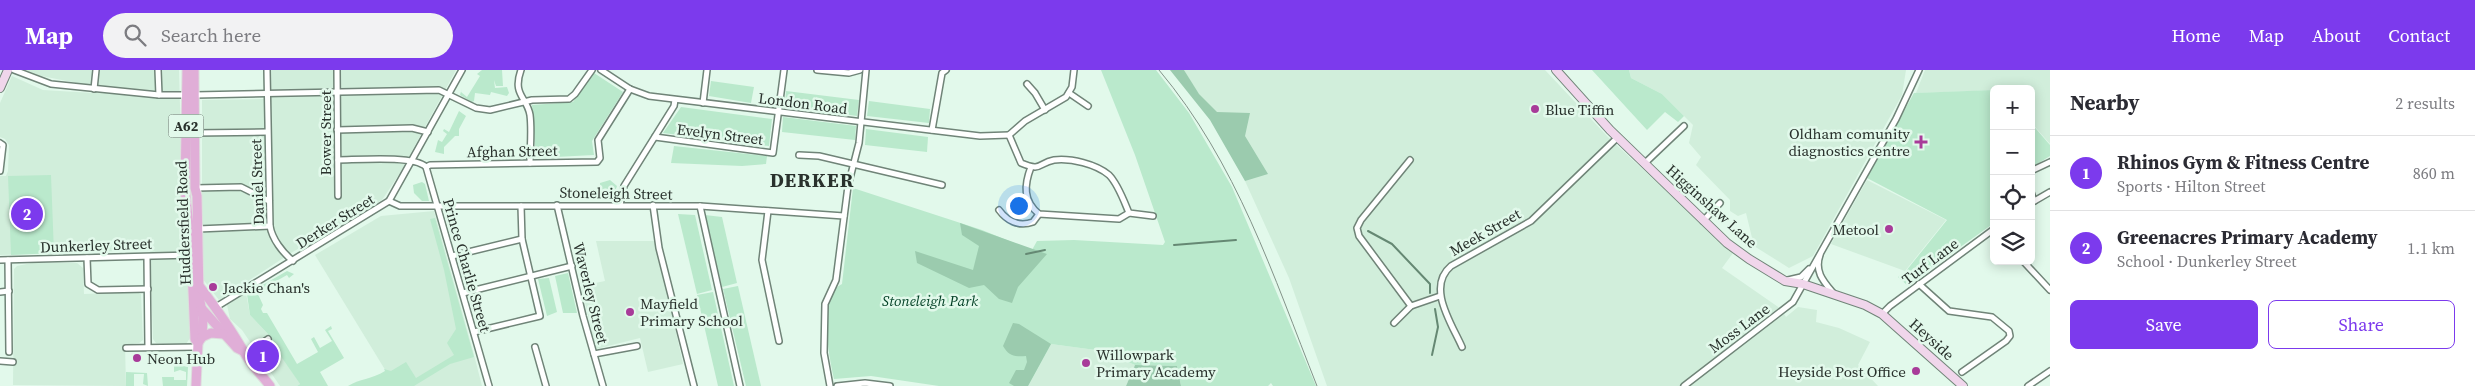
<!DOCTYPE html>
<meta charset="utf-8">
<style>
:root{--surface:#fff;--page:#f2f2f3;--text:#2b2b33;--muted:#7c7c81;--line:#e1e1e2;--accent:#7c3aed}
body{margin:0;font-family:"Source Serif 4",serif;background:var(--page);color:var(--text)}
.controls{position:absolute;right:15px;top:15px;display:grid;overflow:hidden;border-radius:8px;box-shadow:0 2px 12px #0003}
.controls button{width:45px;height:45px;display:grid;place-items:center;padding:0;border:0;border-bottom:1px solid var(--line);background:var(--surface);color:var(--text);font:25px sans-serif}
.you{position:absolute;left:1018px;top:135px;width:18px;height:18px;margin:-12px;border:4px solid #fff;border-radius:50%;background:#1a73e8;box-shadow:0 0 0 8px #1a73e833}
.badge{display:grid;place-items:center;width:32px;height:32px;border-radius:50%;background:var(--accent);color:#fff;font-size:16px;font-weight:700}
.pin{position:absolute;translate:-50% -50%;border:2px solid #fff;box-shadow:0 1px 5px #0006}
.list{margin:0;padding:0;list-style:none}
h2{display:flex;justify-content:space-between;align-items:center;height:65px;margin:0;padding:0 20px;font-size:21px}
h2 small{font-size:16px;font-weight:400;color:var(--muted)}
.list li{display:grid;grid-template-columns:32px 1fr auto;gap:15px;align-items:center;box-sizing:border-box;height:75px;padding:0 20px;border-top:1px solid var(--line)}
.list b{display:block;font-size:19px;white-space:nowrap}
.list p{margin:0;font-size:16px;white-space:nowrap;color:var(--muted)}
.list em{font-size:16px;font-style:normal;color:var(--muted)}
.actions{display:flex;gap:10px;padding:15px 20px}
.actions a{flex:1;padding:11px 0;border:1px solid var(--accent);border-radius:8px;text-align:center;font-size:18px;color:var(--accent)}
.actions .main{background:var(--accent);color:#fff}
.icon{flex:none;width:28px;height:28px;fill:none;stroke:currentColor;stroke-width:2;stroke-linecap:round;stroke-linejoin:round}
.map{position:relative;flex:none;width:2050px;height:316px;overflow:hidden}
header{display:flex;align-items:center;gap:30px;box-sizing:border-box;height:70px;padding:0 25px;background:var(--accent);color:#fff}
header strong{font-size:24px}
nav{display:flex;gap:28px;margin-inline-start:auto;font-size:18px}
.search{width:350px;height:45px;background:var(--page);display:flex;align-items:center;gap:12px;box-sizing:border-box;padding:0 18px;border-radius:28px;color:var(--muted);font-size:19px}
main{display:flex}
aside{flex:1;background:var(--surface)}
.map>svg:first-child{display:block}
.built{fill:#d1eedb}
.green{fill:#bae9cc}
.forest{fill:#9bcbae}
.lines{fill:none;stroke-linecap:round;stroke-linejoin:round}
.stream{stroke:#658873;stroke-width:2}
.street-casing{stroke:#708478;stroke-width:8}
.secondary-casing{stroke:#708478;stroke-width:10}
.primary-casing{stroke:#dddedd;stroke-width:11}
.street{stroke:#fff;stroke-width:5}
.secondary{stroke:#f0d6eb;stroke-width:8}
.primary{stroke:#e0aed7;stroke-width:9}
.tram{stroke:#839389;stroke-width:1}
.poi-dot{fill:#a83b99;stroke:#e2f9eb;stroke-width:2}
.labels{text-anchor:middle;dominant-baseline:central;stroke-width:5;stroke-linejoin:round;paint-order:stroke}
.shield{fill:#e2f9eb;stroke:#606d65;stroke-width:1}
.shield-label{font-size:14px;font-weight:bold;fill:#29312c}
.street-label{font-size:15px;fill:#29312c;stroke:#e2f9eb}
.poi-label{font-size:15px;fill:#29312c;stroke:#e2f9eb;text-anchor:start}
.park-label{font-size:15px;font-style:italic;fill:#003f24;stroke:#e2f9eb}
.district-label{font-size:20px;font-weight:bold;letter-spacing:1px;fill:#29312c;stroke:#e2f9eb}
</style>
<header>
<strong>Map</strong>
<div class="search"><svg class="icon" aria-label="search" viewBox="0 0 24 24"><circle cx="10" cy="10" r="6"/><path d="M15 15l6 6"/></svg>Search here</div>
<nav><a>Home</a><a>Map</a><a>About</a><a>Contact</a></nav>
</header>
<main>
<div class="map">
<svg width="2050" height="316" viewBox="0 0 2050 316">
<rect width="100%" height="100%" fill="#e2f9eb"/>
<g class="built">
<polygon points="26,0 95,0 93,16 41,6"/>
<polygon points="97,0 179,0 184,181 190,190 190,268 186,274 156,273 153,269 150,180 0,185 0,106 6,106 8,101 9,75 5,69 0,67 0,33 12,6 43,20 93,23"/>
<polygon points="263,0 456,0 400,103 382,130 291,183 219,230 202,208 202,30 264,29"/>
<polygon points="1184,0 1545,0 1608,67 1733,183 1722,198 1781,239 1786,247 1798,237 1817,240 1816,252 1839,258 1870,272 1858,295 1878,316 1327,316 1289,208 1245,111 1248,109"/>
<polygon points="1629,0 1906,0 1902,25 1813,186 1789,198 1754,176 1746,143 1738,146 1730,141 1730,130 1696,95 1701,87 1689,73 1693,55 1662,24 1631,8"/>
<polygon points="1925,0 2050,0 2050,74 2031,52 2031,19 1916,23"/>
<polygon points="1867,110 1946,150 1905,201 1831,174"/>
<polygon points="434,141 473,281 482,316 395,316 315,185 381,146"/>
<polygon points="596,171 656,171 683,294 648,302 640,268 596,279 581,216 605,211"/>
<polygon points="32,193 77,193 83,198 84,224 136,222 141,224 143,270 139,273 125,275 126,316 13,315 14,199 17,196"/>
<polygon points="246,223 250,245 268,264 300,314 297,316 280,316 242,260 230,249 227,235"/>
<polygon points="1051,274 1103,281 1135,295 1126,316 1028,316"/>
</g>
<g class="green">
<polygon points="482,0 502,0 503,16 496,16 494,10 495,18 507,17 509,23 507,26 491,22 490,25 475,23 474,31 472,32 460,25 462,18 461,22 467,27 480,6 477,4"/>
<path d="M1101 0H1156L1189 43 1232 117 1316 316H1273L1271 313 1268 316H1181L1177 296 1135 295 1103 281 1051 274 1028 316H939L871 306 834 309C829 287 817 226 842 214L853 118 982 160 1032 180 1037 171 1074 170 1163 175 1165 172 1135 85Z"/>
<polygon points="1592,0 1629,0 1631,8 1662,24 1684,46 1678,52 1665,42 1647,60"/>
<polygon points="594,3 623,22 592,71 594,85 536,88 532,35 573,32"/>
<polygon points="711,11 754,17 751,33 709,26"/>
<polygon points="1994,20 1994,153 1907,215 1898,207 1906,201 1947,150 1867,108 1914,23"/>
<polygon points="786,21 859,30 857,46 785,36"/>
<polygon points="869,31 930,39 929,53 867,46"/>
<polygon points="681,37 772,49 769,76 663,63"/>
<polygon points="459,41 466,46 459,59 459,66 455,66 444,77 444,84 435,82 438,70 442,72 447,64 443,61 444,59 449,62"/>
<polygon points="783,47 856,56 855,70 782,62"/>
<polygon points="2031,53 2050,75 2050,86 2031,98"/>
<polygon points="866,59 928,67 927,82 865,75"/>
<polygon points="674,76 767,86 766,94 742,96 671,93"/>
<polygon points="51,105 54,183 11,185 8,106"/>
<polygon points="610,110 617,116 614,125 609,128 600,127 600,113"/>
<polygon points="422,112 425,114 429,131 422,131 414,123 413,115"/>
<polygon points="678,144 695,145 712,220 697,224"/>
<polygon points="705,145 722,147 737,213 722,217"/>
<path d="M435 148 474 287 450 294 414 316H348C359 309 372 309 385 301L384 299 391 301 406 292 416 308 454 285 447 273 456 259 444 200 430 149Z"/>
<polygon points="287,201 294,204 289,208 287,205 257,222 263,235 261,239 263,243 267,243 297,294 318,282 311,269 314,267 320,278 332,271 325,260 331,256 332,259 328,261 344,288 320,302 328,316 297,316 300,314 278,282 280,281 268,264 250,245 247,224"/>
<polygon points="568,203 577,243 563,243 555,206"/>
<polygon points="549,208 557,242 547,246 538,209"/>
<polygon points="738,216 761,316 746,316 723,219"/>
<polygon points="713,222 734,316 718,316 697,225"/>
<polygon points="174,294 188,297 187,316 163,316 162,307 174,307 174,310 186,310 186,302 180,300 174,302"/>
<polygon points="126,302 147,303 148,316 143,314 144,304 134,304 134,316 126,316"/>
</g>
<g class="forest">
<polygon points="1170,0 1184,0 1199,24 1217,42 1250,43 1245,66 1268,104 1245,111 1210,50"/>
<polygon points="960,153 1047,184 1018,217 1012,233 999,229 984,215 969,218 917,193 915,181 973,200 979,176 962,165"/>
<path d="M1013 253 1019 254 1051 274 1028 316H1014L1009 313 1016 300H1024L1027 292 1026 286C1014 287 1009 286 1003 276Z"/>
<polygon points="1135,295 1177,296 1181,316 1126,316"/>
</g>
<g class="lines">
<g class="stream">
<polyline points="1368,161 1392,174 1430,214 1430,223"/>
<polyline points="1174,175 1236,170"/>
<polyline points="1026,184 1045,180"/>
<polyline points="1432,285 1438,257 1435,239"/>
</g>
<g class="street-casing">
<g id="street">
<polyline points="14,0 51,14 159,25 188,25"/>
<polyline points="158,0 159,25"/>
<path d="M267 0 270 156C272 169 283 183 293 191"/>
<polyline points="337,0 338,126"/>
<path d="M521 0C512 25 527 27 530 45 532 61 530 77 530 93"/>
<polyline points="601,0 630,19 649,26 980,66 1009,65"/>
<polyline points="817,0 849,3 860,0"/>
<polyline points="1027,14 1035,23 1045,40"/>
<polyline points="94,19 96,0"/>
<polyline points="1069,23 1088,36"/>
<polyline points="195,25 439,20 476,38 490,40 532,30 569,29 575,24 592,0"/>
<polyline points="703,33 707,0"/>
<polyline points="337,60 412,58 428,62"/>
<polyline points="932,60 942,3 946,0"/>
<polyline points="194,63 267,62"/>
<path d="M1009 65 1021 93C1042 102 1038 93 1054 90 1071 88 1096 94 1109 105 1118 114 1124 131 1129 143L1153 146"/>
<polyline points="1009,65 1025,51 1066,27 1072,17 1074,0"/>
<polyline points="655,67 773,83 784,0"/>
<polyline points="0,73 3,75 0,101"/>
<polyline points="799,85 819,86 942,115"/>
<path d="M338 90C356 90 414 85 426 97L489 316"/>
<polyline points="1410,90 1361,150 1357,158 1359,166 1411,236"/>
<polyline points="1645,93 1684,56"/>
<polyline points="426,97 430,95 597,92 600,88 598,70 630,19"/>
<path d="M1031 97C1024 115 1023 131 1039 144L1119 149 1129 143"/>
<polyline points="2031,101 2050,92"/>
<polyline points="195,118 241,117 269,131"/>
<polyline points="2031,122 2034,131"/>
<polyline points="389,131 400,136 700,136 844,146"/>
<polyline points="2031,133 2050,122"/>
<polyline points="557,135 583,246 603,316"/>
<polyline points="620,135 624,116 674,36 675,30"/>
<polyline points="653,135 659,178 694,316"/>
<polyline points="700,136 740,316"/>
<path d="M999 140C1007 151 1019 157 1033 152L1039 144"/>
<polyline points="768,141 762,190 779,271"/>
<polyline points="1703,151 1720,133"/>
<polyline points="198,159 270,156"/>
<path d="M1820 185C1814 202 1824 212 1834 224"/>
<polyline points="452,186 522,169"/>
<polyline points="147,187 148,277"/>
<polyline points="87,188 88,214 98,220 148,219"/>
<polyline points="0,190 192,185"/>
<polyline points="8,190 9,282"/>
<polyline points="2023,191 2050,220"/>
<polyline points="1788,210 1801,207 1809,199"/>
<polyline points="1919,214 1949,241 1992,247 2009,261 2010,266 2006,271 1962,302"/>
<polyline points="0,222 9,221"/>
<polyline points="463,223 572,196"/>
<polyline points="216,237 389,131 462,0"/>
<polyline points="1882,244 1890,236 1994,159"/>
<polyline points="1394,253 1411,236 1440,226"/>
<polyline points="474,262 540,246 522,169 521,136"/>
<polyline points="535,277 546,316"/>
<path d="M1462 277C1452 254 1426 217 1451 196L1531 151 1618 67"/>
<polyline points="126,278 198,277"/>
<polyline points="246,284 268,269"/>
<polyline points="594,284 637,276"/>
<polyline points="0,291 13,292"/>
<polyline points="830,316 824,283 825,234 836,210 848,116 859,73 866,0"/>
<polyline points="837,316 865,313 890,316"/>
<polyline points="1684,316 1793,232 1896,49 1919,0"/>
<polyline points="2028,316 2050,301"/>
</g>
</g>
<g class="secondary-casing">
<g id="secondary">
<polyline points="1556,0 1610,60 1727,173 1749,189 1785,211 1803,214 1865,235 1882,244 1963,316"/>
<polyline points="0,18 8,0"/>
</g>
</g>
<g class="primary-casing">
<g id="primary">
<polyline points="187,0 185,120 191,174 195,269 198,273 196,316"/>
<polyline points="194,0 195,118 197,126 199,225 203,248 202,267 198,273"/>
<path d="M200 217C216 238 231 259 244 282 250 294 262 305 270 316"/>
<polyline points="202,239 237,278 243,281"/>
<polyline points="202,267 211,263 223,264"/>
</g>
</g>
<use href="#street" class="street"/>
<use href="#secondary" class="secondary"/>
<use href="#primary" class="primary"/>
<path class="tram" d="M1159 0C1237 93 1273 205 1317 316"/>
</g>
<g class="poi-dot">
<circle cx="1535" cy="39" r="5"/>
<path d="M1918.5 64.5h5v5h5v5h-5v5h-5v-5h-5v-5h5z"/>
<circle cx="1889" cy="159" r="5"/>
<circle cx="213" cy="217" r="5"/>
<circle cx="630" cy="242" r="5"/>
<circle cx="137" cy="288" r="5"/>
<circle cx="1086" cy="293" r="5"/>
<circle cx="1916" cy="301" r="5"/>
</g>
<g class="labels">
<rect class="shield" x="168.5" y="44.5" width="35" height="23" rx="4"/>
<g class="shield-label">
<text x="186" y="56">A62</text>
</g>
<g class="street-label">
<text transform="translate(803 33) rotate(7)">London Road</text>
<text transform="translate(325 63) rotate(-90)">Bower Street</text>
<text transform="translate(720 64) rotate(7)">Evelyn Street</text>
<text transform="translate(512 81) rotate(-1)">Afghan Street</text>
<text transform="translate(257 112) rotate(-92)">Daniel Street</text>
<text transform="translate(616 123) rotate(1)">Stoneleigh Street</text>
<text transform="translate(1712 136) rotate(42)">Higginshaw Lane</text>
<text transform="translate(335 151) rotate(-32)">Derker Street</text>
<text transform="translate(183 153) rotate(-92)">Huddersfield Road</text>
<text transform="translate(1485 162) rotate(-30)">Meek Street</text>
<text transform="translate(96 175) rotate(-2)">Dunkerley Street</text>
<text transform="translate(1930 191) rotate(-37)">Turf Lane</text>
<text transform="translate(467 195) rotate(74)">Prince Charlie Street</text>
<text transform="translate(591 223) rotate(76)">Waverley Street</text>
<text transform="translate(1739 258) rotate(-37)">Moss Lane</text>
<text transform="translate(1932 269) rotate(42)">Heyside</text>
</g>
<g class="poi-label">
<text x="1545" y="39">Blue Tiffin</text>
<text x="1910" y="63" text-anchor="end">Oldham comunity<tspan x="1910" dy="17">diagnostics centre</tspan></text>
<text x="1879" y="159" text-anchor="end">Metool</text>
<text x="223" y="217">Jackie Chan's</text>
<text x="640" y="233">Mayfield<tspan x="640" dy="17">Primary School</tspan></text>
<text x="1096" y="284">Willowpark<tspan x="1096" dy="17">Primary Academy</tspan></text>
<text x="147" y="288">Neon Hub</text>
<text x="1906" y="301" text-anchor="end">Heyside Post Office</text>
</g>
<g class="park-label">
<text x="930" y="230">Stoneleigh Park</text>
</g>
<g class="district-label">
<text x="812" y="110">DERKER</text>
</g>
</g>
</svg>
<div class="controls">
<button>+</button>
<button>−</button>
<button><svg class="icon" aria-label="locate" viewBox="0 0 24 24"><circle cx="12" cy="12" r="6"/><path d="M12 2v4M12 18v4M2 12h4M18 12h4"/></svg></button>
<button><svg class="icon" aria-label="layers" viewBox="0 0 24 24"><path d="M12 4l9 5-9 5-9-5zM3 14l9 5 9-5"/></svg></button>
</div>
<div class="you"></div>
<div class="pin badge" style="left:263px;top:286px">1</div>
<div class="pin badge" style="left:27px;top:144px">2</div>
</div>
<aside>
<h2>Nearby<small>2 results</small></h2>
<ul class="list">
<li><span class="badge">1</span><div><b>Rhinos Gym &amp; Fitness Centre</b><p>Sports · Hilton Street</p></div><em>860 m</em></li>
<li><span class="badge">2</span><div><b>Greenacres Primary Academy</b><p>School · Dunkerley Street</p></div><em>1.1 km</em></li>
</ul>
<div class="actions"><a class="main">Save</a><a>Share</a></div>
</aside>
</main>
